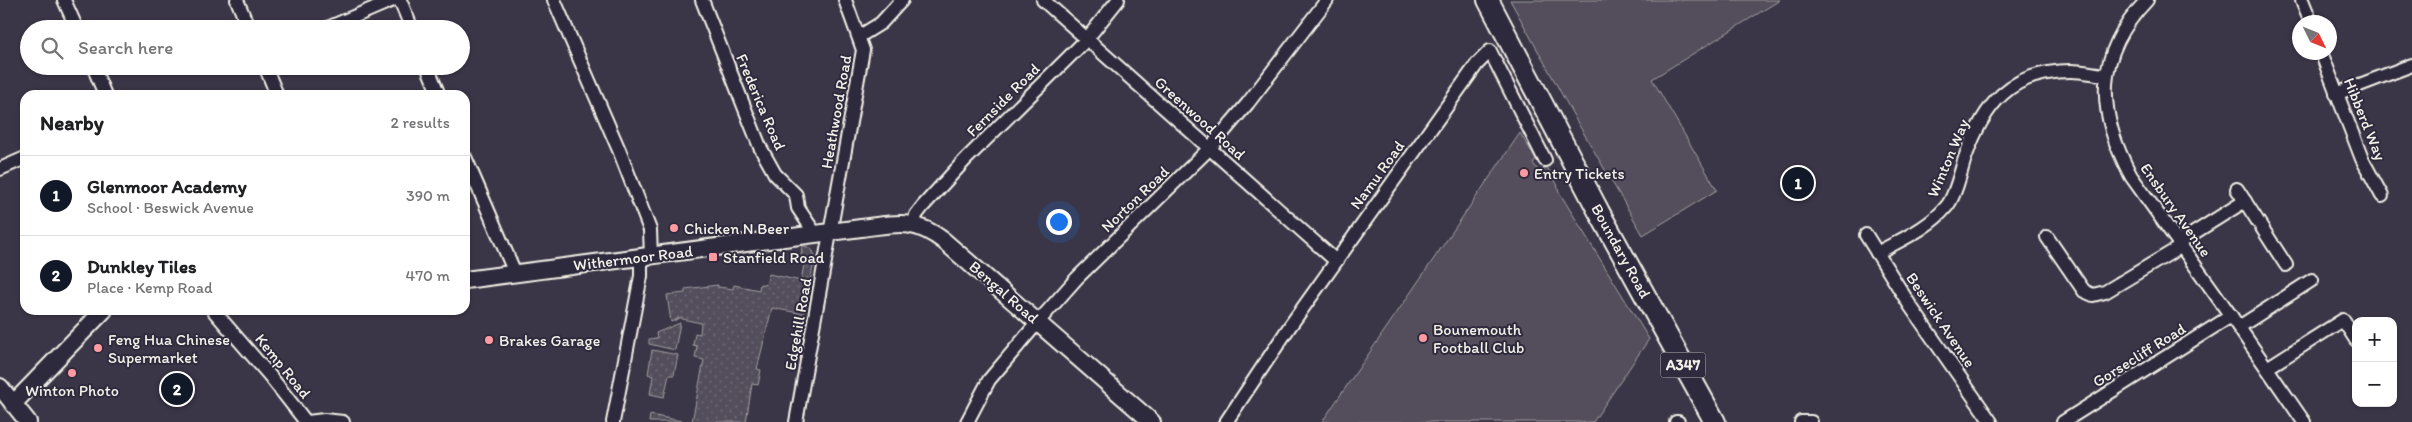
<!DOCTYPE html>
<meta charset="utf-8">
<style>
:root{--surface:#fff;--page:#f6f6f6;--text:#202124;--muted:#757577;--line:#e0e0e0;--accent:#111827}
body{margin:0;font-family:Itim,sans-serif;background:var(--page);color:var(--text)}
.controls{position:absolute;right:15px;bottom:15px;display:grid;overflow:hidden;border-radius:10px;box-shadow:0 1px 4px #0004}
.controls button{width:45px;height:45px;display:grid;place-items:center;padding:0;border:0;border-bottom:1px solid var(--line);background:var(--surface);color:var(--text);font:25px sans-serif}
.compass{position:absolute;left:2292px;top:15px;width:45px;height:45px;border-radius:50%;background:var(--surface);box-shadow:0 1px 4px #0004;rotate:133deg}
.you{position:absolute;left:1058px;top:221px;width:18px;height:18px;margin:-12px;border:4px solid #fff;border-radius:50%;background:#1a73e8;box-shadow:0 0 0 8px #1a73e833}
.badge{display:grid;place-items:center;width:32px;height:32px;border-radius:50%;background:var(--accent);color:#fff;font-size:16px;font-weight:700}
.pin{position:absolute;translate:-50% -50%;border:2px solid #fff;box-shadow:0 1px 5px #0006}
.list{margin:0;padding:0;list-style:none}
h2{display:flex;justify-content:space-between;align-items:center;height:65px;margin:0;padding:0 20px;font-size:21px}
h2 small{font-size:16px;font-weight:400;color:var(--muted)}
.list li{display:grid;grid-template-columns:32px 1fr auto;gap:15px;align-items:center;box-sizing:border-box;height:80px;padding:0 20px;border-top:1px solid var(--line)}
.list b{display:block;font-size:19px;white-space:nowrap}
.list p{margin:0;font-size:16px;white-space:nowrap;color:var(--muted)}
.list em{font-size:16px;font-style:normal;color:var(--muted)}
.icon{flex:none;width:28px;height:28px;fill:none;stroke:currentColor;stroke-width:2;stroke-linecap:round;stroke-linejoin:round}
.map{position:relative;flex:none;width:2412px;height:422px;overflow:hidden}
.search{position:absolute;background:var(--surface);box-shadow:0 1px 4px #0004;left:20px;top:20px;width:450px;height:55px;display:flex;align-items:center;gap:12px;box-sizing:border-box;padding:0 18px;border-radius:28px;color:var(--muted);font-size:19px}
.panel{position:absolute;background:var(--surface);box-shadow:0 1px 4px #0004;left:20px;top:90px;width:450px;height:225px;border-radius:15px}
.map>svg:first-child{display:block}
.grass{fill:url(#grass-dots);stroke:#a4a0a2}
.park{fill:#534e5c;stroke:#a4a0a2}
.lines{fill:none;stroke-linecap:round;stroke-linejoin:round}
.minor-casing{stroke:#f4f1e8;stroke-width:16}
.tertiary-casing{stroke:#f4f1e8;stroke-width:20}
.primary-casing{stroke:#f4f1e8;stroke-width:24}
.minor{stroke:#2f2a3d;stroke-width:12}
.tertiary{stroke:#2f2a3d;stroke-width:16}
.primary{stroke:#2f2a3d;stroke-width:20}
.poi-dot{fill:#ff9aa2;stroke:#2f2a3d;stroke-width:2}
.labels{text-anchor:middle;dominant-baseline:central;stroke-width:4;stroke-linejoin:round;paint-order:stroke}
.shield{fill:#2f2a3d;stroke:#b9b5b5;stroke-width:1}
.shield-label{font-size:15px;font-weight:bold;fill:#f4f1e8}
.street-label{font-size:16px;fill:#f4f1e8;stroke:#2f2a3d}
.poi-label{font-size:16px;fill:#f4f1e8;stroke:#2f2a3d;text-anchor:start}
</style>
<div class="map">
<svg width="2412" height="422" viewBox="0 0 2412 422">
<defs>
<pattern id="grass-dots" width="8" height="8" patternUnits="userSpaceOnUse" patternTransform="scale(1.25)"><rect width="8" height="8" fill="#534e5c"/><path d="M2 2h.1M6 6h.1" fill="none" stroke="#6c6873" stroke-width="1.8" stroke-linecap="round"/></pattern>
</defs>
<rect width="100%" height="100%" fill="#3b3647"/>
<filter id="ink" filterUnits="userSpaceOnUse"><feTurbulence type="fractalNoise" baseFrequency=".02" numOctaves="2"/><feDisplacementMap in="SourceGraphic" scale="10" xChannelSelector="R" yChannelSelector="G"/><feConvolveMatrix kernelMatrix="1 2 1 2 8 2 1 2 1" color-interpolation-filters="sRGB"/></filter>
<g filter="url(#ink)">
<g class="grass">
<path d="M802 246C809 246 813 249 815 256L804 314 772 308 757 369 761 370 758 385 752 384 746 422H692L704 360 695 358 697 346 693 345 695 333 700 334 701 323 682 319V317L671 322 667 295 685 293V289L718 285V287L733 289 734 285 759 290 760 284 766 285 769 274 801 281 805 259 801 255Z"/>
<polygon points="680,323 675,350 649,344 649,339 657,338 656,333"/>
<polygon points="652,350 678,355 674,375 669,375 664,397 650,394 653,376 648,374"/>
<polygon points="650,415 687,422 649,422"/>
</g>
<g class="park">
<polygon points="1510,0 1780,0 1652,79 1717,190 1643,235 1576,120"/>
<polygon points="1520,133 1536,159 1533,163 1539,172 1547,167 1557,184 1559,192 1649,339 1593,422 1322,422"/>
</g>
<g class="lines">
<g class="minor-casing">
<g id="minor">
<polyline points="64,0 77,29"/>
<polyline points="237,0 249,29"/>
<polyline points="400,0 412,29"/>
<polyline points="554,0 619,150 650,230 651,257"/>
<polyline points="702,0 760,147 775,174 796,195 798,208 816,235"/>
<polyline points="1043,0 1336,261"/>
<path d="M2147 0C2094 55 2096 111 2131 176L2231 316 2304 422"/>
<polyline points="2302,0 2311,22"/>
<polyline points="325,29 393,0"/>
<polyline points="860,36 881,23 902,0"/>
<polyline points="2321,52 2362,159 2382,196"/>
<polyline points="93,66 105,95"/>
<polyline points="265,66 277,95"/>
<polyline points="427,66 439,95"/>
<polyline points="2336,94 2412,65"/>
<polyline points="465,157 515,273"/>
<polyline points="0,169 25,158"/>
<polyline points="2237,189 2286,265"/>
<polyline points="914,224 916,215 923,206 965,160 1086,40 1118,0"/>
<polyline points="1866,235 1911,307 1991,422"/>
<polyline points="2047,237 2084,291 2093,295 2105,292 2182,246"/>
<polyline points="2178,243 2245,201"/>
<path d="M1877 253C1900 240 1929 228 1946 207 1955 198 1961 170 1965 158 1984 104 2010 71 2071 71 2082 71 2094 74 2105 75"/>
<polyline points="213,310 270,376 306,422"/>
<polyline points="2239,327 2312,280"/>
<polyline points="2267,368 2343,320 2356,340"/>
<polyline points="308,422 324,420 343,422"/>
<polyline points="613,422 641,276 641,258"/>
<polyline points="796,422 863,50 845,0"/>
<polyline points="967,422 989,380 1038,322 1077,278 1210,148 1248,103 1327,0"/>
<polyline points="1226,422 1290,326 1477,64 1490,51 1545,160"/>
<polyline points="1676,422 1678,422"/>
<polyline points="1801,422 1811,422"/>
<polyline points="2063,422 2231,316"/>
</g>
</g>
<g class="tertiary-casing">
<g id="tertiary">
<path d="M465 280 861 228C896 224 913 217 944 241L1152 422"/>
<polyline points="0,387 28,422"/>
<polyline points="13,404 104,310"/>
</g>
</g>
<g class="primary-casing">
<polyline id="primary" points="1488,0 1599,212 1715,422"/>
</g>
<use href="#minor" class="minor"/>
<use href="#tertiary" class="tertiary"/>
<use href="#primary" class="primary"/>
</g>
</g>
<g class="poi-dot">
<circle cx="1524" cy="173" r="5"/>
<circle cx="674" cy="228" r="5"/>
<rect x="708" y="252" width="10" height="10" rx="2.5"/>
<circle cx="1423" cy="338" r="5"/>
<circle cx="489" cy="340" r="5"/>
<circle cx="98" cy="348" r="5"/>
<circle cx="72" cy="373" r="5"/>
</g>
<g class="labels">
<rect class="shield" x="1660.5" y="352.5" width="45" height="25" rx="4"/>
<g class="shield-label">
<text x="1683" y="365">A347</text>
</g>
<g class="street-label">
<text transform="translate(1003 100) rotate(-45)">Fernside Road</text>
<text transform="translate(761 102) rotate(67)">Frederica Road</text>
<text transform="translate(836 112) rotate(-80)">Heathwood Road</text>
<text transform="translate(1200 118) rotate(42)">Greenwood Road</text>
<text transform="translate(2365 119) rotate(68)">Hibberd Way</text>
<text transform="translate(1948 158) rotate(-67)">Winton Way</text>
<text transform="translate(1377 175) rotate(-54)">Namu Road</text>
<text transform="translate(1135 199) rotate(-44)">Norton Road</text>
<text transform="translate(2176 210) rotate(55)">Ensbury Avenue</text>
<text transform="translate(1621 251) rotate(61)">Boundary Road</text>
<text transform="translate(633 258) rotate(-7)">Withermoor Road</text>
<text transform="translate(1004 292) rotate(41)">Bengal Road</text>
<text transform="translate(1941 320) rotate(56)">Beswick Avenue</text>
<text transform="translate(798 324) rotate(-80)">Edgehill Road</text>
<text transform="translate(2139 355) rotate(-32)">Gorsecliff Road</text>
<text transform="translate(283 366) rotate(51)">Kemp Road</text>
</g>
<g class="poi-label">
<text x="1534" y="173">Entry Tickets</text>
<text x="684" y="228">Chicken N Beer</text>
<text x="723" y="257">Stanfield Road</text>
<text x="1433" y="329">Bounemouth<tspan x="1433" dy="18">Football Club</tspan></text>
<text x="108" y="339">Feng Hua Chinese<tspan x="108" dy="18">Supermarket</tspan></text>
<text x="499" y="340">Brakes Garage</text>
<text x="72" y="390" text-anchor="middle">Winton Photo</text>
</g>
</g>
</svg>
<div class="controls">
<button>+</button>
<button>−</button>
</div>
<svg class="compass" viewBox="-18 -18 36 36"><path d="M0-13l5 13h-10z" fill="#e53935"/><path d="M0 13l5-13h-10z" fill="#757577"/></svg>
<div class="you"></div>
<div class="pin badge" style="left:1798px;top:183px">1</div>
<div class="pin badge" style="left:177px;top:389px">2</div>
<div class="search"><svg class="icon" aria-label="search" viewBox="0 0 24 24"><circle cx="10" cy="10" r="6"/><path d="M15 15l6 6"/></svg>Search here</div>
<section class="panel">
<h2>Nearby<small>2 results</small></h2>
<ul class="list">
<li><span class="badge">1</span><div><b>Glenmoor Academy</b><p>School · Beswick Avenue</p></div><em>390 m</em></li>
<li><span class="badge">2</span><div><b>Dunkley Tiles</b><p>Place · Kemp Road</p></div><em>470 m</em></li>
</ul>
</section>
</div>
